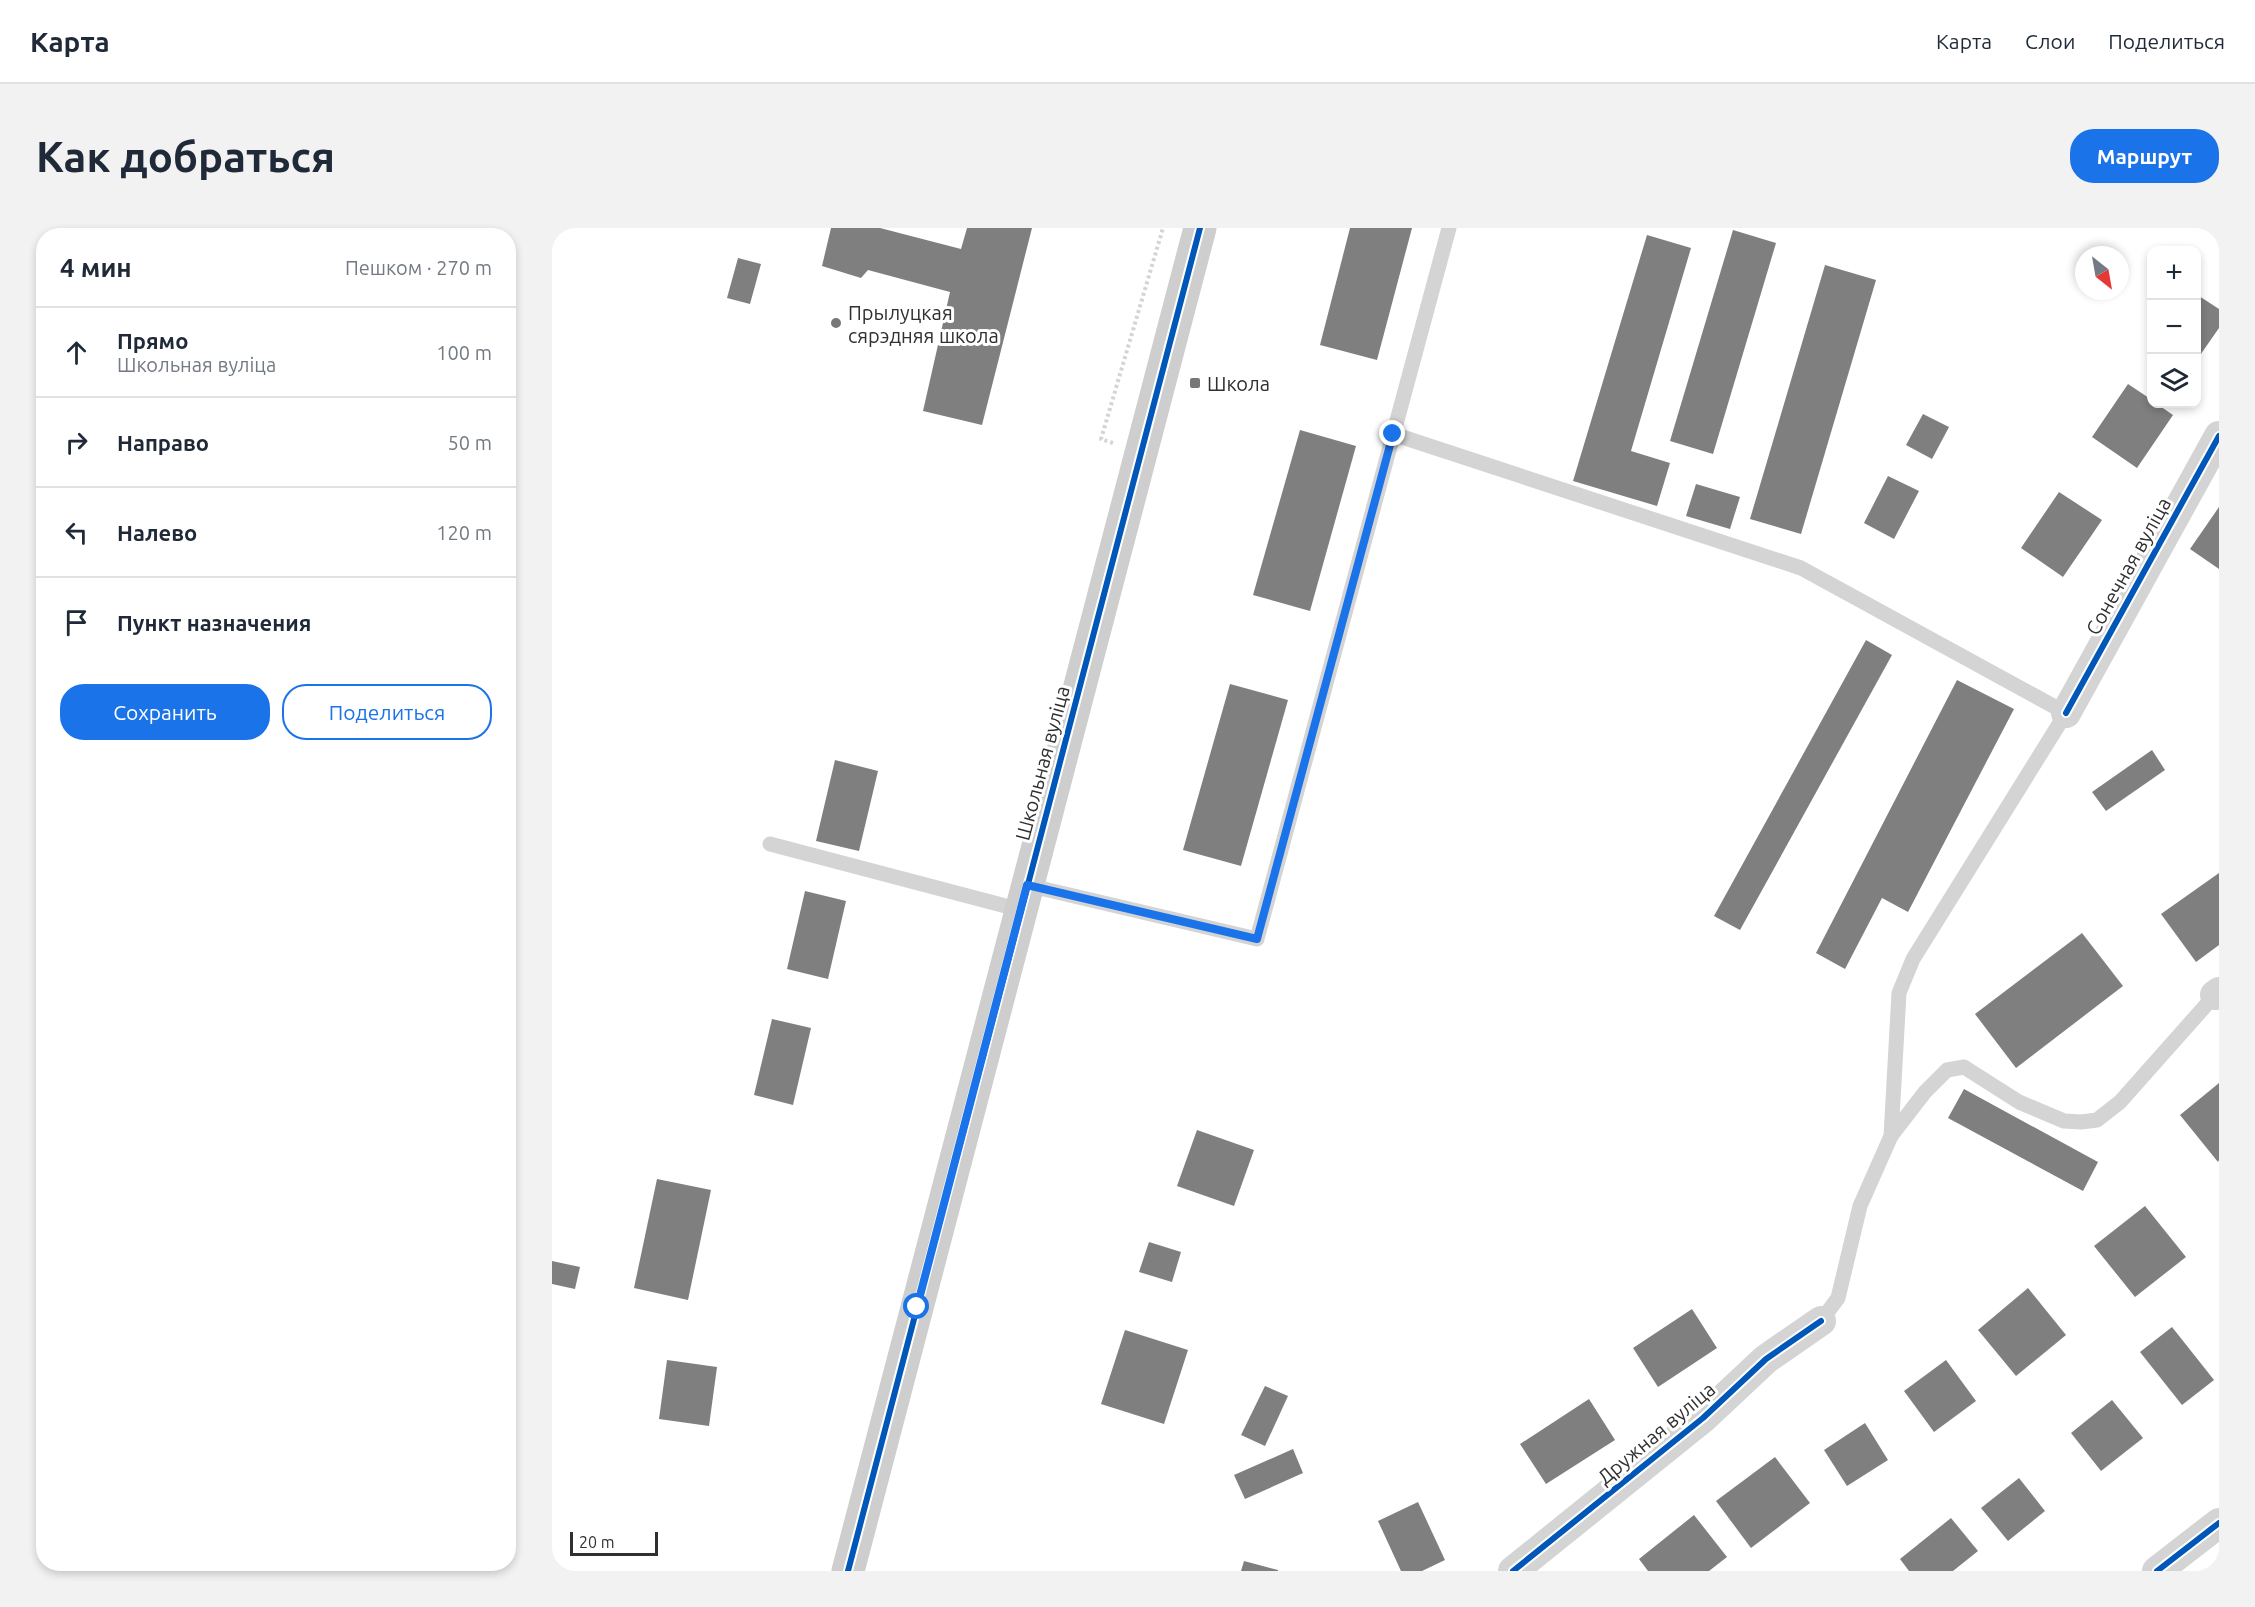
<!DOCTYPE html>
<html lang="ru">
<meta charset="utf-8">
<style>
:root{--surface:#fff;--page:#f2f2f3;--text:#1f2937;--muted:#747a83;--line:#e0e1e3;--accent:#1a73e8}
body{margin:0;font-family:Ubuntu,sans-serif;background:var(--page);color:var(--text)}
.controls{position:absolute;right:18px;top:18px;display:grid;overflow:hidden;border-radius:12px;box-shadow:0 3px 9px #0003}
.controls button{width:54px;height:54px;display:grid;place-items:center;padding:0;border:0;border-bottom:2px solid var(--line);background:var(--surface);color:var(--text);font:30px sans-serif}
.compass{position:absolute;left:1523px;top:18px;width:54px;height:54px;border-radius:50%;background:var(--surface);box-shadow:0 3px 9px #0003;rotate:149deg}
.scale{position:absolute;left:18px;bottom:15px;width:88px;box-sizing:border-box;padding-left:6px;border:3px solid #303030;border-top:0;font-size:16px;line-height:21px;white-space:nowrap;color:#303030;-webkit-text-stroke:4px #fff;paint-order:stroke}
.stop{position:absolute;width:18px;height:18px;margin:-14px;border:4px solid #1a73e8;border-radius:50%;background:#fff}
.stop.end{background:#1a73e8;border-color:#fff;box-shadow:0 2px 6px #0008}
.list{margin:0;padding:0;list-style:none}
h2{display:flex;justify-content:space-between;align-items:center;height:78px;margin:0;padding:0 24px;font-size:26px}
h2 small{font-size:20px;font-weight:400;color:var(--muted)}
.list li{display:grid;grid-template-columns:39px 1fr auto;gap:18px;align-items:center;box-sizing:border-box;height:90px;padding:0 24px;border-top:2px solid var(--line)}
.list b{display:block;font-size:22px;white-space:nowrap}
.list p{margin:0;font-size:20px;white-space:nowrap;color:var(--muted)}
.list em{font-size:20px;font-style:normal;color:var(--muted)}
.actions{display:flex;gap:12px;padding:18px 24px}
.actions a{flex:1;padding:14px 0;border:2px solid var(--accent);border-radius:24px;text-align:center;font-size:21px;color:var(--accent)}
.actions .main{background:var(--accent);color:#fff}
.icon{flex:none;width:33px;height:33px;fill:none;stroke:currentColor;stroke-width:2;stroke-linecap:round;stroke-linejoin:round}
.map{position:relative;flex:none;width:1667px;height:1343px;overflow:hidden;border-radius:24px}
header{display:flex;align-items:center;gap:36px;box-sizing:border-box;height:84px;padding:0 30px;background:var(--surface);border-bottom:2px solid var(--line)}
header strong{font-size:28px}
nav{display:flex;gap:33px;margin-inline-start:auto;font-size:21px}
.intro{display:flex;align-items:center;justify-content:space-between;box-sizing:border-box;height:144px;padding:0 36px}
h1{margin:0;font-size:42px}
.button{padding:15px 27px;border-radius:24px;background:var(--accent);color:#fff;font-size:21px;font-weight:700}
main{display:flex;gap:36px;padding:0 36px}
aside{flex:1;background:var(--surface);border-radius:24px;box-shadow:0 3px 9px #0003}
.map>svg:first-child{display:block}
.building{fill:#7f7f7f}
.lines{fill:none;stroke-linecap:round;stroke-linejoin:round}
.path{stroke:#d4d4d4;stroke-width:4;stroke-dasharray:3 3;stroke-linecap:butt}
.lane{stroke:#d4d4d4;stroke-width:15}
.street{stroke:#d4d4d4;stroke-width:30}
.secondary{stroke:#cecece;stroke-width:33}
.cycleway-casing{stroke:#fff;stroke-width:10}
.cycleway{stroke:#0057b8;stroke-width:6}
.route{stroke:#1a73e8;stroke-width:8}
.poi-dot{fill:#787878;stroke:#fff;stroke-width:2}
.labels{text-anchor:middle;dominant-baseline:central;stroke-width:6;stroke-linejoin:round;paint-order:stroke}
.poi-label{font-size:20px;fill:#303030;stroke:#fff;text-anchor:start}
.street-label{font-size:20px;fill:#303030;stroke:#fff}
</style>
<header>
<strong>Карта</strong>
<nav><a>Карта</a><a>Слои</a><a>Поделиться</a></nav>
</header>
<div class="intro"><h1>Как добраться</h1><a class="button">Маршрут</a></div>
<main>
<aside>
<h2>4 мин<small>Пешком · 270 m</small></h2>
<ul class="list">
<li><svg class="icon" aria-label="ahead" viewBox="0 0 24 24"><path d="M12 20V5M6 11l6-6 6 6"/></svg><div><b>Прямо</b><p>Школьная вуліца</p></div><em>100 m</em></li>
<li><svg class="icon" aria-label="right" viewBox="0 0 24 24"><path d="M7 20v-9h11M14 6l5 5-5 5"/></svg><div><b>Направо</b></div><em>50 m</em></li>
<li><svg class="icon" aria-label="left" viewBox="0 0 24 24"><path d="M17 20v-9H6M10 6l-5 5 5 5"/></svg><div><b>Налево</b></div><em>120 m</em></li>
<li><svg class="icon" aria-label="arrive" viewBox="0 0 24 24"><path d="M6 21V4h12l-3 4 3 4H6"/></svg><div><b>Пункт назначения</b></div></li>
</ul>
<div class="actions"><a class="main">Сохранить</a><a>Поделиться</a></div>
</aside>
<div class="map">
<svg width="1667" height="1343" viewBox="0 0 1667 1343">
<rect width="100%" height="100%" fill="#fff"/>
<g class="building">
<polygon points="279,0 328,0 409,21 415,0 480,0 430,197 371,183 398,64 316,42 309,50 270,38"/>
<polygon points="798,0 860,0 825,132 768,117"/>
<polygon points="1181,2 1224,15 1161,226 1118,213"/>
<polygon points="1095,7 1139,20 1079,223 1118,235 1105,278 1021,253"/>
<polygon points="186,30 209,36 198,76 175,70"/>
<polygon points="1273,37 1324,52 1249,306 1198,291"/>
<polygon points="1644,66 1667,81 1667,100 1644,133"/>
<polygon points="1576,156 1600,172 1600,176 1605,176 1621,187 1585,240 1540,209"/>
<polygon points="1371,186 1397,199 1380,231 1354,217"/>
<polygon points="748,202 804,218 758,383 701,367"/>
<polygon points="1336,248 1367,263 1342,311 1312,295"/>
<polygon points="1144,256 1188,269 1178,301 1134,288"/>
<polygon points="1507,264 1550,292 1511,349 1469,320"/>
<polygon points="1667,279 1667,341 1638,321"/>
<polygon points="1314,412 1340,427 1188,702 1162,688"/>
<polygon points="1405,452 1462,481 1356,684 1330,670 1293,741 1264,725"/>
<polygon points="678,456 736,472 689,638 631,622"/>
<polygon points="1600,522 1613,542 1554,583 1540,564"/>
<polygon points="283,532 326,543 307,623 264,613"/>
<polygon points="1667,645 1667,717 1644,734 1609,686"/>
<polygon points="253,663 294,673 276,751 235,741"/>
<polygon points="1530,705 1571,758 1464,840 1423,786"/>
<polygon points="220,791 259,800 241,877 202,867"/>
<polygon points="1667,855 1667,932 1666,934 1628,887"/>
<polygon points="1412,861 1546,934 1531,963 1396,890"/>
<polygon points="645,902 702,922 682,978 625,958"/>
<polygon points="105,951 159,962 136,1072 82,1060"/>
<polygon points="1593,978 1634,1029 1583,1069 1542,1018"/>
<polygon points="597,1014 629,1024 620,1054 587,1044"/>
<polygon points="0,1033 28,1039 23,1061 0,1056"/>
<polygon points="1476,1060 1514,1107 1464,1148 1426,1102"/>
<polygon points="1140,1081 1165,1120 1106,1159 1081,1120"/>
<polygon points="1620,1099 1662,1152 1630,1177 1588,1124"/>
<polygon points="573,1102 636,1122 612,1196 549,1176"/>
<polygon points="115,1132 165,1139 157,1198 107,1191"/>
<polygon points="1394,1132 1424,1173 1382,1204 1352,1163"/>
<polygon points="713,1158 736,1168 713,1218 689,1207"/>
<polygon points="1037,1171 1063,1212 994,1256 968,1216"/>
<polygon points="1560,1172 1591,1210 1549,1243 1519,1205"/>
<polygon points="1313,1195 1336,1232 1295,1258 1272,1222"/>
<polygon points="741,1221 751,1245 693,1271 682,1247"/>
<polygon points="1223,1229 1258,1275 1199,1320 1164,1273"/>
<polygon points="1467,1250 1493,1283 1456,1313 1429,1280"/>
<polygon points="866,1274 893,1332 870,1343 849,1343 826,1293"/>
<polygon points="1142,1287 1175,1329 1157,1343 1096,1343 1087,1331"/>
<polygon points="1399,1290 1426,1323 1401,1343 1357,1343 1348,1331"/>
<polygon points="692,1333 726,1342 726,1343 689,1343"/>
</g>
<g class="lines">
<polyline class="path" points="561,215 549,211 611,0"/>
<g class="lane">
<polyline points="841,206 1249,340 1514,485 1361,731 1347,765 1339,908 1308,978 1286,1070 1269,1093"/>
<polyline points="218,616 469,682"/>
<polyline points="475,657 705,711 897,0"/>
<polyline points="1339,908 1373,864 1395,842 1412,839 1467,874 1512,893 1529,894 1545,892 1568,874 1663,767"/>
</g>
<g class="street">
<polyline points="1514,485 1667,208"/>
<polyline points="1663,767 1667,764"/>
<polyline points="961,1343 1151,1190 1214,1131 1269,1093"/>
<polyline points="1605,1343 1667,1295"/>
</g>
<polyline class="secondary" points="296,1343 648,0"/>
<g class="cycleway-casing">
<g id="cycleway">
<polyline points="1514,485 1667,208"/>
<polyline points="296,1343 648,0"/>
<polyline points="961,1343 1151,1190 1214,1131 1269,1093"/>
<polyline points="1605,1343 1667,1295"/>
</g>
</g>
<use href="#cycleway" class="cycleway"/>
</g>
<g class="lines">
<polyline class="route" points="365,1079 475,657 705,711 841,206"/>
</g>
<g class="poi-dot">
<circle cx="284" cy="95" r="6"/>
<rect x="637" y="149" width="12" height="12" rx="3"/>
</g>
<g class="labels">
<g class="poi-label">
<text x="296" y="84">Прылуцкая<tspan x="296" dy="23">сярэдняя школа</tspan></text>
<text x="655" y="155">Школа</text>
</g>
<g class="street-label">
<text transform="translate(1576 338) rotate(-61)">Сонечная вуліца</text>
<text transform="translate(490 535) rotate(-75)">Школьная вуліца</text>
<text transform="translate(1104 1205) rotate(-40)">Дружная вуліца</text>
</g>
</g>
</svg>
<div class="controls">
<button>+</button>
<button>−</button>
<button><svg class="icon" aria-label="layers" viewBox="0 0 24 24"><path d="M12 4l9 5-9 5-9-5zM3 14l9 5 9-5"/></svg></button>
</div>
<svg class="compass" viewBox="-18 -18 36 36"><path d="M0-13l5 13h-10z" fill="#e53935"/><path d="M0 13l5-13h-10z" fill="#747a83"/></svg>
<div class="scale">20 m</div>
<div class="stop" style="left:365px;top:1079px"></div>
<div class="stop end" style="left:841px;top:206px"></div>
</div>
</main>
